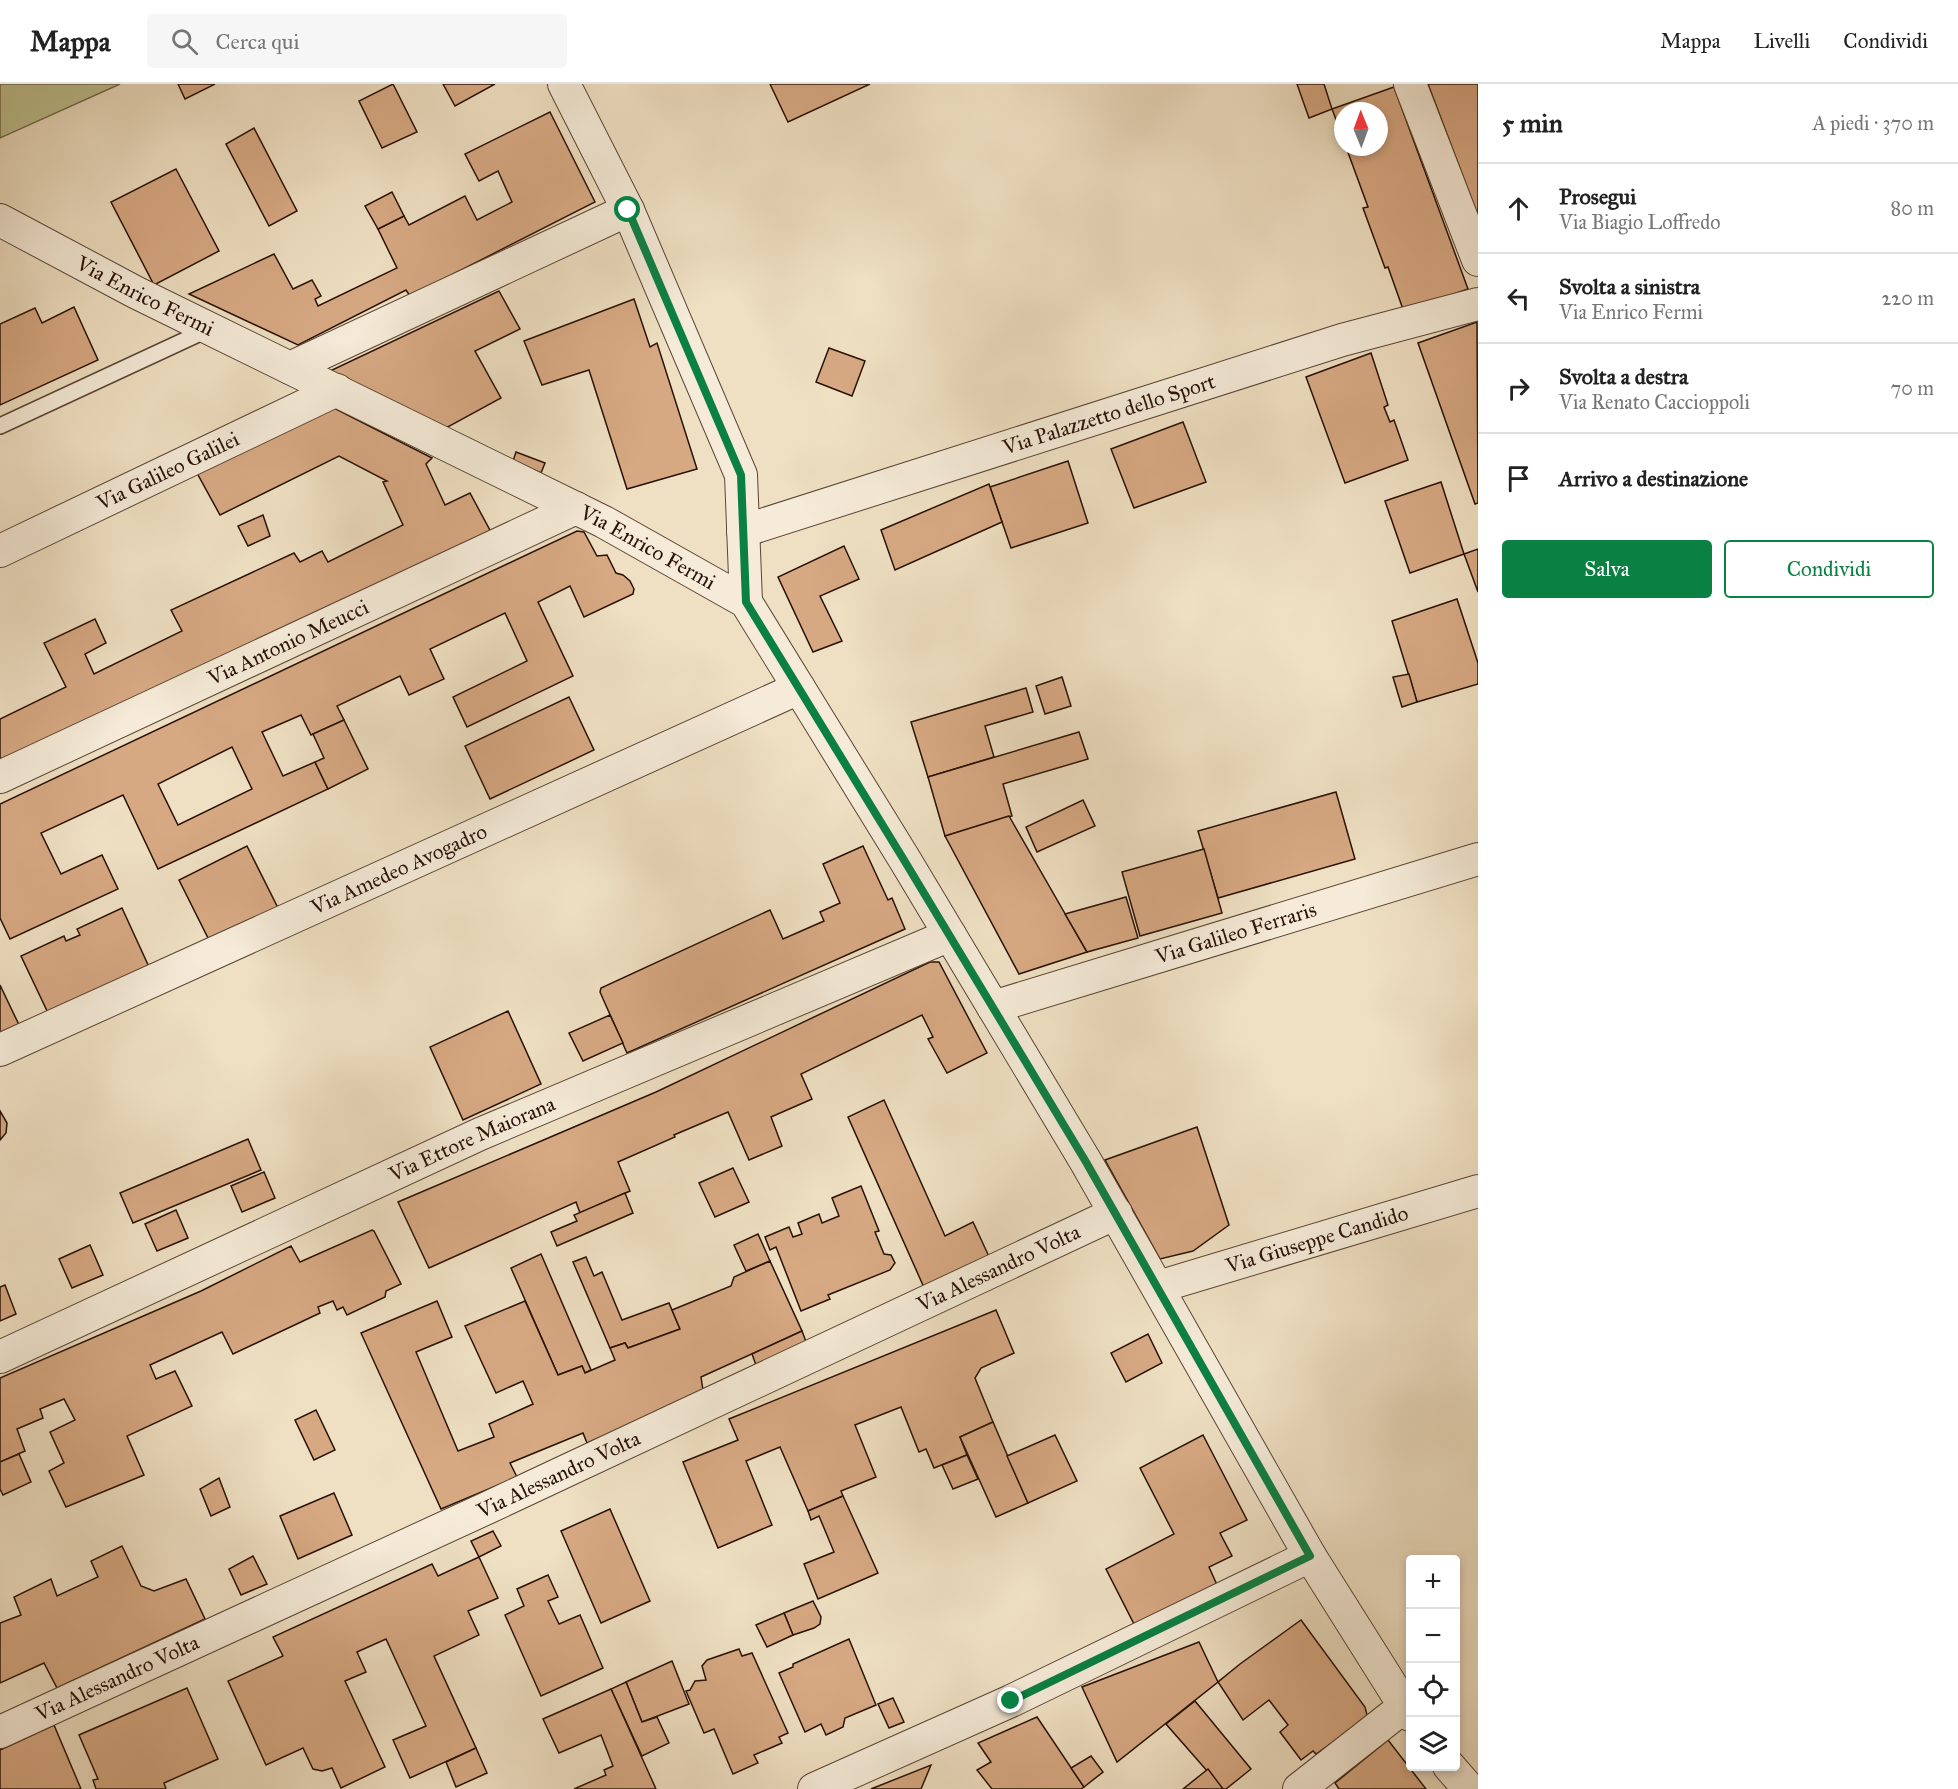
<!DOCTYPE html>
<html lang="it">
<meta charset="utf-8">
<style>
:root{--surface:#fff;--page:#f6f6f6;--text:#222;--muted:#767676;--line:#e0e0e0;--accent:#0b8043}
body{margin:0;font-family:"IM FELL Great Primer",serif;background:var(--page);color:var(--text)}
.controls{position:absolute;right:18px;bottom:18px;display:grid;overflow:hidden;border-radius:6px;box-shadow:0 3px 9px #0003}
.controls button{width:54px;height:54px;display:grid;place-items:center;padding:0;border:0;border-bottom:2px solid var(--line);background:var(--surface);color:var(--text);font:30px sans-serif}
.compass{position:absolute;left:1334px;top:18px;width:54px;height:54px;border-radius:50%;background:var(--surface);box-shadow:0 3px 9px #0003;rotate:359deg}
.stop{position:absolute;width:18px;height:18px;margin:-14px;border:4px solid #0b8043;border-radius:50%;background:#fff}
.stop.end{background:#0b8043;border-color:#fff;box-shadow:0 2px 6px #0008}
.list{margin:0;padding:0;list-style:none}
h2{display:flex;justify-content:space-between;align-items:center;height:78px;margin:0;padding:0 24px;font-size:26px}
h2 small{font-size:20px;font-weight:400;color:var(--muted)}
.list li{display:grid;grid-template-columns:39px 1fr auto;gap:18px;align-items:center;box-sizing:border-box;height:90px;padding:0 24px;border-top:2px solid var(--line)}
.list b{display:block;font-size:22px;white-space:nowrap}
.list p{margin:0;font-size:20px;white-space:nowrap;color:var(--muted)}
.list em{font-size:20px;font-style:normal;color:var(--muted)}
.actions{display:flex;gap:12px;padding:18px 24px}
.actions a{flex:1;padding:14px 0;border:2px solid var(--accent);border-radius:6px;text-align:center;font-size:21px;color:var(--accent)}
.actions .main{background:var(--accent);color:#fff}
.icon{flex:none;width:33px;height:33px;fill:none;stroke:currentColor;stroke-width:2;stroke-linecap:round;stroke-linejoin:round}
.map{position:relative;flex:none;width:1478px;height:1705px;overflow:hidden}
header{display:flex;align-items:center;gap:36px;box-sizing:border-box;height:84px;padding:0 30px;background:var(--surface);border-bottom:2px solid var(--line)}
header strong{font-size:28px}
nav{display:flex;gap:33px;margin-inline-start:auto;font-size:21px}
.search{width:420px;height:54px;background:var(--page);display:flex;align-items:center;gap:15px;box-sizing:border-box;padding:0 21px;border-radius:6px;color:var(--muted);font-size:22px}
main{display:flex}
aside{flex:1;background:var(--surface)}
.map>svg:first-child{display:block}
.green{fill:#bec190;stroke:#73694b;stroke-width:1.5}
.building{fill:#d7a983;stroke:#281106;stroke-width:1.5;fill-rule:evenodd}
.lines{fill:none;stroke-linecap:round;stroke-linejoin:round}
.service-casing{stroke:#5a4535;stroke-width:18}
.minor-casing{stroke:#5a4535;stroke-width:34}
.service{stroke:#f5ebd8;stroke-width:15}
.minor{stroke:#f5ebd8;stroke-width:32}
.route{stroke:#0b8043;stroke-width:8}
.labels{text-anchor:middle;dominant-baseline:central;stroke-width:4.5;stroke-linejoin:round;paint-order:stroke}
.street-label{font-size:21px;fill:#281106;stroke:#f5ebd8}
</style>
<header>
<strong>Mappa</strong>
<div class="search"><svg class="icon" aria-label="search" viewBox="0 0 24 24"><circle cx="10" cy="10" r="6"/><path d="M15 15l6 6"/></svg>Cerca qui</div>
<nav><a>Mappa</a><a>Livelli</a><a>Condividi</a></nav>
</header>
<main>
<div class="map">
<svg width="1478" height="1705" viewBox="0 0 1478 1705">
<rect width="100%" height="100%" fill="#efe0c3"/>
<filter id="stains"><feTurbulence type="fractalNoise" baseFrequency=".00333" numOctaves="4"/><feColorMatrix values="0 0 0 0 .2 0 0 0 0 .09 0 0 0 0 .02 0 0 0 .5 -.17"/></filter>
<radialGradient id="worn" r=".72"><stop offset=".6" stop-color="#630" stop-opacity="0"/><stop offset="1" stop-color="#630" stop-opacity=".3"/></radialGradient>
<polygon class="green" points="0,0 120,0 0,54"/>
<g class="building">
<polygon points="178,0 215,0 185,15"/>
<polygon points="393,0 417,48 382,64 359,17"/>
<polygon points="443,0 495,0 455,22"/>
<polygon points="770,0 870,0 788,38"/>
<polygon points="1297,0 1324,0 1332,25 1309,34"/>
<polygon points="1428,0 1478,0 1478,132"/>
<polygon points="1394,3 1468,205 1404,228 1388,183 1385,184 1363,124 1368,123 1346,63 1379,63 1379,27 1343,27 1343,54 1332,25"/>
<polygon points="550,28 595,118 410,212 406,206 298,261 189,210 274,170 293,205 312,196 321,212 315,215 318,222 397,184 378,145 404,132 409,141 465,112 477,136 512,118 498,87 479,97 465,70"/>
<polygon points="254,44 297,127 269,142 226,60"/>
<polygon points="176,85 219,167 154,201 111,118"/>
<polygon points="392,108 404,132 378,145 365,122"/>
<polygon points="499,207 520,245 475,267 501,314 446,344 330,287"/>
<polygon points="634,215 650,263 657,259 697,385 627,405 589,286 542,301 524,257"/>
<polygon points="74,223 98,276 0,321 0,240 35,224 42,239"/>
<polygon points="1477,238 1478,419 1475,420 1418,259"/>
<polygon points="829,264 865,277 852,312 816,298"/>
<polygon points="1371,269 1388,321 1384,323 1390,338 1394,336 1408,376 1345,399 1306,293"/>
<polygon points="332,323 432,374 426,380 445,421 470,409 492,450 0,680 0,635 66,603 44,559 95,535 106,559 85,570 94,590 182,547 171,526 294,469 300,478 322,467 328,478 403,441 383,398 387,397 339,372 220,431 197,389"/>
<polygon points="1183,338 1206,398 1134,424 1111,365"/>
<polygon points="516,368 545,379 541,389 513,377"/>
<polygon points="1068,377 1088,439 1011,464 990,403"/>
<polygon points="1441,398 1464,470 1410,489 1385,417"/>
<polygon points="989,400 1002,438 895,486 881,446"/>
<polygon points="263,431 270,452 248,462 238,442"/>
<path d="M577 447 584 448 597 472 607 471 616 489 623 491 630 497 634 505 633 510 584 533 570 502 538 518 573 592 467 643 453 613 527 577 505 529 430 565 444 595 409 611 400 592 337 622 344 636 313 650 311 651 301 631 262 648 283 692 315 678 328 705 158 785 123 711 41 749 61 790 102 771 118 805 10 855 0 834V720ZM232 663 252 705 178 741 158 700Z"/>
<polygon points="844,462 859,495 820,512 842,557 813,568 778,493"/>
<polygon points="1478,465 1478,508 1464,470"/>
<polygon points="1457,515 1478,579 1478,600 1417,618 1392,537"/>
<polygon points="1409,590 1417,618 1402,623 1393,593"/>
<polygon points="1062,593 1071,622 1045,630 1036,602"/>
<polygon points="1026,604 1033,628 985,642 994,673 928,693 911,638"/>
<polygon points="569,613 594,666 490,715 465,662"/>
<polygon points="344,636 368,685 328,705 315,678 324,674 313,650"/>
<polygon points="1079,648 1088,675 1003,700 1012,732 945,752 928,693"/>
<polygon points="1336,708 1355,775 1218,814 1198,747"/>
<polygon points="1083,716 1095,742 1037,768 1026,743"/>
<polygon points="1009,732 1087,868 1019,890 945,752"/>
<polygon points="247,762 279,826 211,860 179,796"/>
<polygon points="863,762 888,816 892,814 905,845 627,969 600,908 601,904 770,826 783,855 824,837 820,828 840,819 823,780"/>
<polygon points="1204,765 1222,829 1140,852 1122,788"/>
<polygon points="1126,813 1138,854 1087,868 1065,830"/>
<polygon points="122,824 149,883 49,931 21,872 64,852 66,857 80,851 77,845"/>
<polygon points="930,878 939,878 987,969 947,989 928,955 933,953 922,931 801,990 812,1015 771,1033 782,1062 749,1076 728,1028 674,1051 675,1053 618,1078 630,1107 580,1129 576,1118 429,1184 398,1118 656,1008"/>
<polygon points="0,901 21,945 0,955"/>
<polygon points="508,927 541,1000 463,1036 430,963"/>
<polygon points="610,931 623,959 583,977 569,949"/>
<polygon points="884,1016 945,1152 973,1138 992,1179 926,1208 848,1033"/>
<polygon points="0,1027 7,1039 6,1049 0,1056"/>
<polygon points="1197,1043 1229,1141 1193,1167 1160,1175 1105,1076"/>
<polygon points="248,1055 261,1086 133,1139 120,1109"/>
<polygon points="733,1084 749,1118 715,1133 699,1099"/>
<polygon points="264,1088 275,1114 242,1128 231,1102"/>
<polygon points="861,1102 879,1147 875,1148 884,1170 891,1171 895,1179 890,1186 828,1211 830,1215 801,1227 776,1163 770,1166 765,1153 789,1143 793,1153 802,1150 798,1139 819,1130 822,1139 839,1132 832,1114"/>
<polygon points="625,1109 633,1129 557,1162 551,1148 577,1137 574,1131"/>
<polygon points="176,1126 188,1154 157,1167 145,1140"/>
<polygon points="372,1146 374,1147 401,1200 386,1207 385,1213 347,1231 343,1223 337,1226 333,1217 318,1223 320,1229 233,1270 222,1248 150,1281 156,1295 175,1287 192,1322 127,1352 144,1391 66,1423 49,1387 64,1379 50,1348 75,1336 64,1315 40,1325 43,1334 17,1345 25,1367 0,1378 0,1294 201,1207 291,1162 300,1178"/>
<polygon points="758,1150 770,1177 746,1187 734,1161"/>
<polygon points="90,1161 103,1191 72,1204 59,1175"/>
<polygon points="541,1170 591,1286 585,1289 582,1282 558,1291 511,1184"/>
<polygon points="586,1173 594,1192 602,1188 622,1236 669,1219 680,1245 628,1264 625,1259 610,1264 573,1178"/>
<polygon points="770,1177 802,1247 701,1293 703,1306 699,1311 587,1359 583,1349 510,1379 517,1393 441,1425 361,1249 437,1217 452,1253 416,1268 458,1367 494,1353 489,1340 533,1320 523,1297 496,1309 465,1242 525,1217 558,1291 582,1282 585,1289 615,1276 610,1264 625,1259 628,1264 680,1245 672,1226 731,1202 734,1193"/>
<polygon points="5,1201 16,1230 0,1237 0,1203"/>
<polygon points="996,1226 1014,1269 981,1284 975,1294 993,1338 960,1353 967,1371 934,1384 926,1365 919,1368 901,1323 855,1341 876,1393 841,1407 843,1412 808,1427 780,1363 746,1377 772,1441 718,1464 683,1378 738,1356 729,1335"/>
<polygon points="802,1247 808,1263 757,1284 752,1270"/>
<polygon points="1148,1250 1162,1279 1126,1298 1111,1269"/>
<polygon points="316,1326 335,1366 314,1376 295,1336"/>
<polygon points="993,1338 1028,1419 996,1433 960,1353"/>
<polygon points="1055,1351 1077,1397 1028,1419 1007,1372"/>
<polygon points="1203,1351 1247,1436 1220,1449 1232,1472 1209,1483 1218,1503 1134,1540 1106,1485 1174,1450 1140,1384"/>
<polygon points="19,1370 31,1398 3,1411 0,1405 0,1378"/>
<polygon points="967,1371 978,1395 953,1405 942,1381"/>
<polygon points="219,1394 230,1423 211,1432 200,1405"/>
<polygon points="334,1409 352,1451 298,1475 280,1432"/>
<polygon points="843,1412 878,1489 818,1515 804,1480 834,1468 819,1432 811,1436 808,1427"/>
<polygon points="610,1425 650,1517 601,1539 561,1447"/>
<polygon points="493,1447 501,1462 479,1473 471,1457"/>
<polygon points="122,1462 141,1502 154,1507 186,1495 205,1535 57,1604 44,1579 0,1599 0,1539 21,1531 14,1513 51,1495 57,1512 98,1493 91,1477"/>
<polygon points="253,1472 267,1500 241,1511 229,1485"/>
<polygon points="479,1473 498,1514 468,1527 479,1551 434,1572 476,1664 410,1694 393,1656 426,1642 386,1555 357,1568 366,1588 345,1597 385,1683 341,1704 332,1684 322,1687 313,1685 303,1664 266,1681 228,1597 283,1572 273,1553 432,1480 438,1492"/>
<polygon points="548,1491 558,1513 548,1517 559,1540 580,1531 603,1584 541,1612 505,1531 524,1522 517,1505"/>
<polygon points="813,1517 821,1533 820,1540 814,1544 793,1551 784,1529"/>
<polygon points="784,1529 793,1551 767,1563 756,1541"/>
<polygon points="1301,1536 1365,1623 1367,1631 1366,1635 1316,1670 1313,1667 1301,1676 1280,1648 1288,1641 1269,1616 1243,1636 1218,1598 1240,1580"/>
<polygon points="849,1555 876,1621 845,1634 843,1643 826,1651 821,1640 805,1648 779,1589 793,1583 793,1580"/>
<polygon points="1199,1558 1218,1598 1117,1678 1082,1603"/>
<polygon points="739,1565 742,1572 752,1569 788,1649 779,1653 782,1659 754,1671 758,1679 733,1690 714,1645 704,1649 686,1607 690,1606 695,1597 706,1596 702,1582 707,1576"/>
<polygon points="672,1577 689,1620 642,1638 626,1598"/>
<polygon points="626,1598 642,1638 657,1633 669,1659 642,1672 611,1605"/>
<polygon points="187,1604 218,1675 164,1699 166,1705 96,1705 93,1696 98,1695 79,1651"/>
<polygon points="611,1605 656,1705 574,1705 606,1691 604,1686 613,1682 601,1651 559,1669 543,1635"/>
<polygon points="893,1614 904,1638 889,1644 878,1620"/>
<polygon points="1195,1617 1251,1685 1226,1705 1223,1705 1166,1640"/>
<polygon points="1037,1633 1084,1703 1081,1705 992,1705 977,1686 991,1678 978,1659"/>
<polygon points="54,1641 81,1705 0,1705 0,1666"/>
<polygon points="1388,1656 1426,1705 1339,1705 1335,1699"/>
<polygon points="476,1664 487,1689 456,1703 446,1678"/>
<polygon points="1091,1672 1103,1688 1084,1703 1071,1684"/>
<polygon points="931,1681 921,1705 871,1705"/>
<polygon points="1208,1685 1223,1705 1183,1705"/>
</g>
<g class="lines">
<g class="service-casing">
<polyline id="service" points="0,342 209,245"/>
</g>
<g class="minor-casing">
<g id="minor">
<polyline points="564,0 628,126 741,391 746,518"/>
<polyline points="1410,0 1478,176"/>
<path id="s1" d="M0 136 135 208 604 438 746 518 905 776 1086 1078 1310 1472 1410 1631"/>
<polyline points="290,284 628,126"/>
<path id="s2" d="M743 447 1342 256 1478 220"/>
<path id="s3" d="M0 467 337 306"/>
<path id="s4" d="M0 693 576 424"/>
<path id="s5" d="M993 923 1478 775"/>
<path id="s6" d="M0 966 799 604"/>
<path id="s7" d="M1158 1203 1478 1107"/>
<path id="s8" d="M0 1273 480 1050 950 851"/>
<path id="s9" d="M0 1648 487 1424 1116 1129"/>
<polyline points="1449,1682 1469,1705"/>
<polyline points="814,1705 1011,1617 1310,1472"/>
<polyline points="1299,1705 1405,1622"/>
</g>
</g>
<use href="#service" class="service"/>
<use href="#minor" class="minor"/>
</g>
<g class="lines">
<polyline class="route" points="628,126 741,391 746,518 904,776 1086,1078 1310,1472 1011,1617"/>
</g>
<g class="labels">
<g class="street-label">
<text stroke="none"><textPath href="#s1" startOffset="164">Via Enrico Fermi</textPath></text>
<text stroke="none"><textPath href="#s2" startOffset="384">Via Palazzetto dello Sport</textPath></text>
<text stroke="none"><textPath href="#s3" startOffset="186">Via Galileo Galilei</textPath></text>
<text stroke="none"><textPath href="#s1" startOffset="726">Via Enrico Fermi</textPath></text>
<text stroke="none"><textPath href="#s4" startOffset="318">Via Antonio Meucci</textPath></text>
<text stroke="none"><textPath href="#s6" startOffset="438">Via Amedeo Avogadro</textPath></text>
<text stroke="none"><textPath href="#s5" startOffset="254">Via Galileo Ferraris</textPath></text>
<text stroke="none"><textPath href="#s8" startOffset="520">Via Ettore Maiorana</textPath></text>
<text stroke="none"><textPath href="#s7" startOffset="166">Via Giuseppe Candido</textPath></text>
<text stroke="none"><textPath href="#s9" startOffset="1101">Via Alessandro Volta</textPath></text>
<text stroke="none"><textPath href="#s9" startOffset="615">Via Alessandro Volta</textPath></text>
<text stroke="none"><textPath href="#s9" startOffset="129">Via Alessandro Volta</textPath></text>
</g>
</g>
<rect width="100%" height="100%" filter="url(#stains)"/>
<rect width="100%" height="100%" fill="url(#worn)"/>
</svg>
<div class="controls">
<button>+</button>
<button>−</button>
<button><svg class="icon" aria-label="locate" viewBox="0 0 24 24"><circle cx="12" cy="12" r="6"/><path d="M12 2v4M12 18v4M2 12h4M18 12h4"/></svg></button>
<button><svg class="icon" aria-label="layers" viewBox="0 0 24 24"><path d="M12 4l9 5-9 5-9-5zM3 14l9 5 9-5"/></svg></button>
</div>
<svg class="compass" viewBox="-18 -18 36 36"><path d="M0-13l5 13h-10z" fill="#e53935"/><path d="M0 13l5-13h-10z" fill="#767676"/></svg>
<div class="stop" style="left:628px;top:126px"></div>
<div class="stop end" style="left:1011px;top:1617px"></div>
</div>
<aside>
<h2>5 min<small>A piedi · 370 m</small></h2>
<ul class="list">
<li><svg class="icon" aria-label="ahead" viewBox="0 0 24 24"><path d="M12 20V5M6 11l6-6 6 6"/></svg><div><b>Prosegui</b><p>Via Biagio Loffredo</p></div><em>80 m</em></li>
<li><svg class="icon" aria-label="left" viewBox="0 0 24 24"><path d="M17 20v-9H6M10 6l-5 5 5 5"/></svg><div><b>Svolta a sinistra</b><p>Via Enrico Fermi</p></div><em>220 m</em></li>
<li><svg class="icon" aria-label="right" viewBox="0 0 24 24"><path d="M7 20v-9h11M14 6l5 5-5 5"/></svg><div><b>Svolta a destra</b><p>Via Renato Caccioppoli</p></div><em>70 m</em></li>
<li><svg class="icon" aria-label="arrive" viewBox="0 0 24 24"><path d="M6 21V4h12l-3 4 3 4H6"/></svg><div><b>Arrivo a destinazione</b></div></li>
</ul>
<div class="actions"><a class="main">Salva</a><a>Condividi</a></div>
</aside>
</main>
